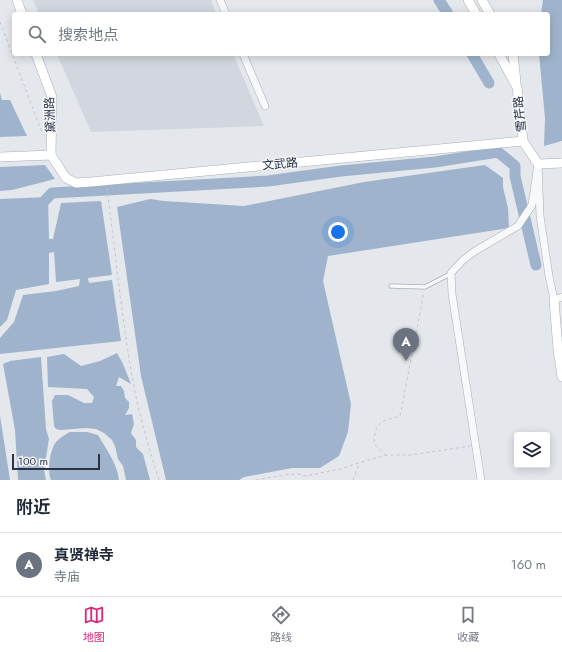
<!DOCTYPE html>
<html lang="zh">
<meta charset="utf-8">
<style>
:root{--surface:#fff;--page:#f2f2f3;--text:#1f2937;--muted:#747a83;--line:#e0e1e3;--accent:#db2777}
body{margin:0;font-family:Jost,"Noto Sans SC",sans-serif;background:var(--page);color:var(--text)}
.controls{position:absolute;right:12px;bottom:12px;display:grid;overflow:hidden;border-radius:4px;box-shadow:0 2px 10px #0003}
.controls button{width:36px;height:36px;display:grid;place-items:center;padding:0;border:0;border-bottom:1px solid var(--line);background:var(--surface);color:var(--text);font:20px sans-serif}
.scale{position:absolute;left:12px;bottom:10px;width:88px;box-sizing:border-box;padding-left:4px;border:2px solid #2b3445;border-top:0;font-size:11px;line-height:14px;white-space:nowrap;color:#2b3445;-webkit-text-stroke:3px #f4f6f9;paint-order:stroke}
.you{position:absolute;left:338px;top:232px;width:14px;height:14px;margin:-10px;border:3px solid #fff;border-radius:50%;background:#1a73e8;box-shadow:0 0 0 6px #1a73e833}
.badge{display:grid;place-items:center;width:26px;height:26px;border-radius:50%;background:var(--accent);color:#fff;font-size:13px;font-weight:700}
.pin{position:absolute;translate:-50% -33px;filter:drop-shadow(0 1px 2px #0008)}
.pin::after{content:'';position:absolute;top:21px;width:14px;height:12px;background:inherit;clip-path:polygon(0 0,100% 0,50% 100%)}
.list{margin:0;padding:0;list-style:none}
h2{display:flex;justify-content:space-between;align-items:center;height:52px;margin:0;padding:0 16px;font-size:17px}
h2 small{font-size:13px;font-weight:400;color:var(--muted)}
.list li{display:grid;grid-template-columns:26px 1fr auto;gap:12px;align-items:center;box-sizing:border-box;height:64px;padding:0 16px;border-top:1px solid var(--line)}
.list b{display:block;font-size:15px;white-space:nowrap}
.list p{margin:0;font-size:13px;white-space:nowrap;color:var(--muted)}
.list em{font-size:13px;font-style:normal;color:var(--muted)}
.icon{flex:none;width:22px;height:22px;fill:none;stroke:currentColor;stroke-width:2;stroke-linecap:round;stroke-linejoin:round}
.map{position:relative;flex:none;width:562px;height:480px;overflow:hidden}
.search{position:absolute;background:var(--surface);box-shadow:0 2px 10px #0003;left:12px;right:12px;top:12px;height:44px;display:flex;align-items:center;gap:10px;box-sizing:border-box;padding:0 14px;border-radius:4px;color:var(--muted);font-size:15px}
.sheet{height:116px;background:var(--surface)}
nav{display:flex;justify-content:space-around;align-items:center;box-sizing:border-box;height:56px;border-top:1px solid var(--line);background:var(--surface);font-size:11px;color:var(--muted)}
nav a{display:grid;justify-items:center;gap:2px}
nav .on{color:var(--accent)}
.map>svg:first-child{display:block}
.built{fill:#d2d6de}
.water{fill:#9fb4cc}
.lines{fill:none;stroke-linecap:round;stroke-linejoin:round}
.river{stroke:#9fb4cc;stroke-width:11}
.lane-casing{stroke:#a9aeb7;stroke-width:5}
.street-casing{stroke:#a9aeb7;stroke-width:8}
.secondary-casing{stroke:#a9aeb7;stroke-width:10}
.path{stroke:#c2c5cb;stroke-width:1;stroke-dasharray:3 3;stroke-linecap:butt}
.lane{stroke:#f7f8fa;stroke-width:3.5}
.street{stroke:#f7f8fa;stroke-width:7}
.secondary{stroke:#fff;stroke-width:9}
.labels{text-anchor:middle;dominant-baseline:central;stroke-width:3;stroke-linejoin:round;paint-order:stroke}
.street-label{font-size:12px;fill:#2b3445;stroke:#f4f6f9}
</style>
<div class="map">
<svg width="562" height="480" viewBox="0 0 562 480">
<rect width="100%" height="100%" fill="#e4e7ec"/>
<g class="built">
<polygon points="33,0 211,0 216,14 39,14"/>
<polygon points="57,54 233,54 264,126 91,132"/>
</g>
<g class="water">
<polygon points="543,0 562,0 562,141 544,146 545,118 539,54 548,54 548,14 541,14"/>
<polygon points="0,93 2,100 10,100 18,117 27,136 0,137"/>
<polygon points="45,165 55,179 12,190 0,191 0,167"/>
<polygon points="485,165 503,178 503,187 508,208 509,228 328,256 323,281 351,404 348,432 339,456 320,468 292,468 244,477 239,480 166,480 141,376 117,207 150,199 164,201 244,206 364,182"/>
<polygon points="48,197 49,239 53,239 61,203 101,201 112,275 88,278 89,283 112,280 121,341 0,354 0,338 14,322 23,295 56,291 79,286 80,279 56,282 54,252 49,253 49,284 16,290 7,320 0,327 0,199"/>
<polygon points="117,353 123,364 131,384 119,377 116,386 121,386 124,391 125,398 129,402 129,408 125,415 132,414 134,424 131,433 136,440 136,447 143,454 150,480 126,480 123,466 118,459 115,446 112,440 104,433 96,429 86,428 61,430 56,429 54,426 52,401 55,395 68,395 84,403 92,403 94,397 87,389 48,387 47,357 64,354 81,366 100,361"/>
<polygon points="41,357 46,429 49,439 44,470 46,480 18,480 15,430 3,364 10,361"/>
<polygon points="0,416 10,480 0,480"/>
<path d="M70 432H87L98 435C106 449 117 463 119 480H51C47 470 50 448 57 441 61 437 66 434 70 432Z"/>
</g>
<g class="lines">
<g class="river">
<polyline points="439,0 448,14"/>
<polyline points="472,54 489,83"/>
<polyline points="37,209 52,193 268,181 341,171 435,162 498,152 515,166 515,176 536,265"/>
</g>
<g class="lane-casing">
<polyline id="lane" points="391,286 425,287 450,274"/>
</g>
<g class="street-casing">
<g id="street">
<polyline points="220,0 226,14"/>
<polyline points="243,54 265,106"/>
<polyline points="481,480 452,294 451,273 463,260 475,251 518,226 532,205 538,164 540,216 549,276 554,300 562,297"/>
</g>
</g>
<g class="secondary-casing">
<g id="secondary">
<polyline points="17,0 22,14"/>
<polyline points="468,0 476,14"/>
<polyline points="482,0 490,14"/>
<polyline points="36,54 52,97 51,155"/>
<polyline points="499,54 517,87 523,141"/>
<polyline points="513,54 516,82"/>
<polyline points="0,157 51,155 66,178 76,183 91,182 523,141 538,164 562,163"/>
<polyline points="554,300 558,349 562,377"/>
</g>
</g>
<g class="path">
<polyline points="0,22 43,135"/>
<path d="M107 188C116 256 122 325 135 392 141 422 150 451 159 480"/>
<path d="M386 455 374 444C375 421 380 422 400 416L424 292"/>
<polyline points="256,480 284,475 299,474 305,476 340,469 368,460 387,455 411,455 470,446"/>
<polyline points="353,480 359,464"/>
</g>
<use href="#lane" class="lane"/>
<use href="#street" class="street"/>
<use href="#secondary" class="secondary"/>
</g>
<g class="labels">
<g class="street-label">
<text transform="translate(520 114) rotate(-96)">雪芹路</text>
<text transform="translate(50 115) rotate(-92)">黛洲路</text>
<text transform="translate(280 164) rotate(-5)">文武路</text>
</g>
</g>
</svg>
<div class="controls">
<button><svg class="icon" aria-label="layers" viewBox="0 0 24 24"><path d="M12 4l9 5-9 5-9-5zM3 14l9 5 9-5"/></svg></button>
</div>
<div class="scale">100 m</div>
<div class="you"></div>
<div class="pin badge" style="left:406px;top:361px;background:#6b7280">A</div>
<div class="search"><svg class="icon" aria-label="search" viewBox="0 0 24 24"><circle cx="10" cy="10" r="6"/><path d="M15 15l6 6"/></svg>搜索地点</div>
</div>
<section class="sheet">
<h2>附近<small></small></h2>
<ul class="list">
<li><span class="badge" style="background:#6b7280">A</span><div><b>真贤禅寺</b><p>寺庙</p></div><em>160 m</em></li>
</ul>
</section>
<nav>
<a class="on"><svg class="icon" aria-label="map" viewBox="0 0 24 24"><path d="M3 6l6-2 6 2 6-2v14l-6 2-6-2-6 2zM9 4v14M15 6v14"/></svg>地图</a>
<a><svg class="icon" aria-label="directions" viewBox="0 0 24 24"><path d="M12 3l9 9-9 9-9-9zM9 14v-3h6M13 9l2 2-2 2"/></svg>路线</a>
<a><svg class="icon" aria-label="saved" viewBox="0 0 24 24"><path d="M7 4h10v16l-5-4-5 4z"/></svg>收藏</a>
</nav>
